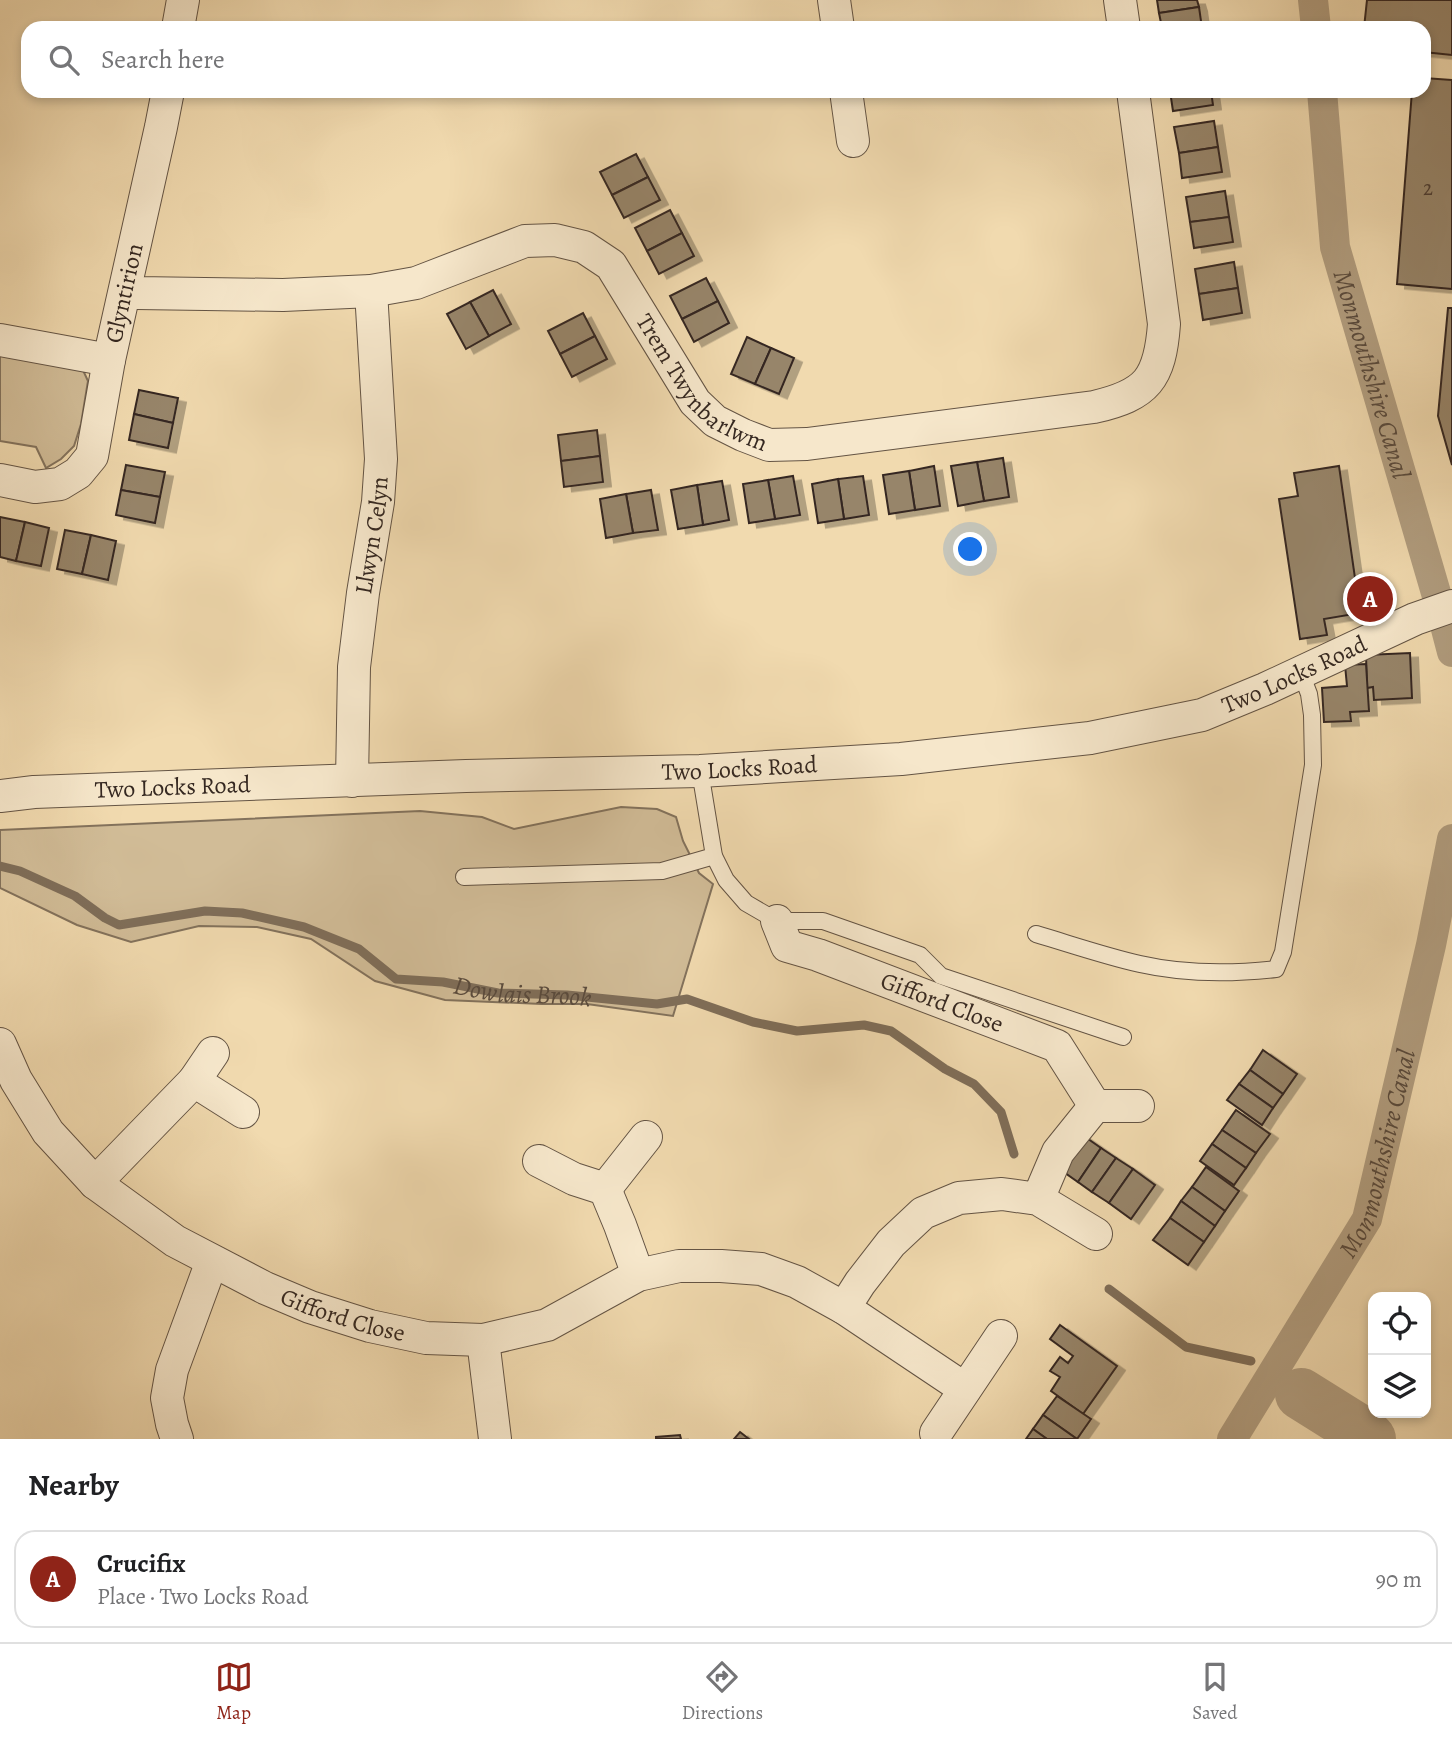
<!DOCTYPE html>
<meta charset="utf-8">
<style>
:root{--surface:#fff;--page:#f6f6f6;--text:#202124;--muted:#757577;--line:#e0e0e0;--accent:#8f2418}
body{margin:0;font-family:Alegreya,serif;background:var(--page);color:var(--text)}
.controls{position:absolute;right:21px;bottom:21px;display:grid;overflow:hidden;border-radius:14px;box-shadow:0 4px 10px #0003}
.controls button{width:63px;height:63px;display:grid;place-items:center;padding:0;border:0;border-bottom:2px solid var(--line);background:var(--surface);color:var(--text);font:35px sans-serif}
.you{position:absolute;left:971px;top:550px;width:24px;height:24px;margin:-18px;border:5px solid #fff;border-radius:50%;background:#1a73e8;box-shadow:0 0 0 10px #1a73e833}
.badge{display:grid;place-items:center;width:46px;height:46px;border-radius:50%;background:var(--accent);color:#fff;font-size:23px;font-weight:700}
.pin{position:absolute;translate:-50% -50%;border:4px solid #fff;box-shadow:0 2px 7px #0006}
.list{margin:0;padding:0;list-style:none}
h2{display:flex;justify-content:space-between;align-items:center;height:91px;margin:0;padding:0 28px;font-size:30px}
h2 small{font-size:23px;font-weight:400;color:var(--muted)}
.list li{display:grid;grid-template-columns:46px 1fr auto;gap:21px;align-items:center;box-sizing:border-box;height:98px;margin:0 14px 14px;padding:0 14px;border:2px solid var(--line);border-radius:21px}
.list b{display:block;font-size:26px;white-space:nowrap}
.list p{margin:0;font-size:23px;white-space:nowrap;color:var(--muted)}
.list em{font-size:23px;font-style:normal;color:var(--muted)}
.icon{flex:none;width:38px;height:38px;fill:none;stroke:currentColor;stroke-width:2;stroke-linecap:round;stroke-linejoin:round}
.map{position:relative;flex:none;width:1452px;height:1439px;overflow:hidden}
.search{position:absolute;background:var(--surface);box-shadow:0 4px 10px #0003;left:21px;right:21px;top:21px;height:77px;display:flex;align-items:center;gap:18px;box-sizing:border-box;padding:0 24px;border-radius:21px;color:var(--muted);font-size:26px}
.sheet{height:203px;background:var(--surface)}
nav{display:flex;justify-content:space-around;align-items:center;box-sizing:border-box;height:98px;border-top:2px solid var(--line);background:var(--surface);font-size:19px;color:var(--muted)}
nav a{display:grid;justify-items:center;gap:4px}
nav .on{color:var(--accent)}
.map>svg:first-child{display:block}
.green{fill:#d1bc97;stroke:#83725c;stroke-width:2}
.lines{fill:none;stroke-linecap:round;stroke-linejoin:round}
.stream{stroke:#7f6e59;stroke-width:9}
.canal{stroke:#b19d7f;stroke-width:30}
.river{stroke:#b19d7f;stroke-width:52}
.building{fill:#97856b;stroke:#352821;stroke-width:2;filter:url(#shadow)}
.lane-casing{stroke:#645444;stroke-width:18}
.street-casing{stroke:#645444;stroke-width:34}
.lane{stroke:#f6e7cb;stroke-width:16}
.street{stroke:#f6e7cb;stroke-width:32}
.labels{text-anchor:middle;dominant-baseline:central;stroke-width:6;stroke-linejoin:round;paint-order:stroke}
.number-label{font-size:21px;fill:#4e3f34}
.street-label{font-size:24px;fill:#352821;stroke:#f6e7cb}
.water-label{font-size:26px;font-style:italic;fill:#5a4b3d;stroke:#f6e7cb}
</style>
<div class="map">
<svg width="1452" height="1439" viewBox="0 0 1452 1439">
<defs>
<filter id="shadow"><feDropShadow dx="8" dy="4.5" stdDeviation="0" flood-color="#0004"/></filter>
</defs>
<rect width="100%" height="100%" fill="#f1daaf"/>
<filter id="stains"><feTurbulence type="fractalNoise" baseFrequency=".00286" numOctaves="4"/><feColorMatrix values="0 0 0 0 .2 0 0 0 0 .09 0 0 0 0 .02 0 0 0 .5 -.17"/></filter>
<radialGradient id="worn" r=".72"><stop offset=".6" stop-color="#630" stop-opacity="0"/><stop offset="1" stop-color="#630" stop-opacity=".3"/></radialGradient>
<g class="green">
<polygon points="0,350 82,368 88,381 81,424 74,446 61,459 46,468 36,447 0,441"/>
<polygon points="621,807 657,809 676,817 683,841 699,873 713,884 673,1016 587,1004 542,1004 445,1000 375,981 311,939 257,927 199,926 131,942 77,925 0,888 0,830 420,811 482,817 514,829"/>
</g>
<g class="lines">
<g class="stream">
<path id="s1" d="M0 866 20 871 75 896 105 918 119 925 205 911 242 913 304 927 359 949 396 979 443 982 498 993 567 995 657 1004 687 999 753 1022 797 1031 864 1025 891 1031 945 1069 974 1084 1001 1112 1014 1154"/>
<polyline points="1109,1289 1186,1347 1251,1361"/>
</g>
<g class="canal">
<polyline points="1313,0 1316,28"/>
<path id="s2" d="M1322 91 1335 247 1441 610 1452 652"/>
<path id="s3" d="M1232 1439 1367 1219 1431 945 1452 839"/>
</g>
<polyline class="river" points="1301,1394 1365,1434 1370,1439"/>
</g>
<g class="building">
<polygon points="1157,0 1197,0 1199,7 1159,13"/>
<polygon points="1367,0 1452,0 1452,55 1424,52 1424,28 1364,28"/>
<polygon points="1199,7 1202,28 1162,28 1159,13"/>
<polygon points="1424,78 1452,80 1452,289 1397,284 1412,91 1424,91"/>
<polygon points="1170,91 1211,91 1213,105 1173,111"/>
<polygon points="1214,121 1218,147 1179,153 1174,127"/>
<polygon points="1218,147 1222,172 1182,178 1179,153"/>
<polygon points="636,154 648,177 612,195 600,172"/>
<polygon points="648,177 660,200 624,218 612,195"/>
<polygon points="1225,191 1229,217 1190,222 1186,197"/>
<polygon points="670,210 682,233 647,251 635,228"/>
<polygon points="1229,217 1233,242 1194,248 1190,222"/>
<polygon points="682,233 694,256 659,274 647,251"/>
<polygon points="1234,262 1238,288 1199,294 1195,269"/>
<polygon points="706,278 718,301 682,319 670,296"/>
<polygon points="1238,288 1242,313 1203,320 1199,294"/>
<polygon points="493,290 511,324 489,336 470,302"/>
<polygon points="718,301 729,323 694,342 682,319"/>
<polygon points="470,302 489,336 466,349 447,314"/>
<polygon points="1448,308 1452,308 1452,465 1438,416"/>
<polygon points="583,313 595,336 560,354 548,331"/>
<polygon points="595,336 607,359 572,377 560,354"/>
<polygon points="747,337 771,348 755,384 731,374"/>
<polygon points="771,348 794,358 779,394 755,384"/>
<polygon points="139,390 178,398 173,423 134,414"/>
<polygon points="134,414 173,423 168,448 129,440"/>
<polygon points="597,430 600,456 561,461 558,435"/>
<polygon points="600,456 603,482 564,487 561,461"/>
<polygon points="1003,458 1009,497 984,501 977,462"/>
<polygon points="977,462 984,501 958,506 951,466"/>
<polygon points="126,465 165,472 160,497 121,490"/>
<polygon points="934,466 940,506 915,510 909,471"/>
<polygon points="1339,466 1360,613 1324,619 1327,635 1300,639 1279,499 1298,496 1294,473"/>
<polygon points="909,471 915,510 889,514 883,475"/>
<polygon points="793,476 800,515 775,519 768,480"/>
<polygon points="863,476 869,515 844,519 838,479"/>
<polygon points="838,479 844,519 818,523 812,484"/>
<polygon points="768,480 775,519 749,523 743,484"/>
<polygon points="722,481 729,520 703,525 697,485"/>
<polygon points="697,485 703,525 678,529 671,490"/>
<polygon points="121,490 160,497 155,523 116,515"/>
<polygon points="651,490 658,530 633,533 626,494"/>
<polygon points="626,494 633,533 606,538 600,499"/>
<polygon points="0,517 25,522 16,561 0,557"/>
<polygon points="25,522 49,528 41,566 16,561"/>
<polygon points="65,530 91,535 82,574 57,569"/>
<polygon points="91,535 116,541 108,580 82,574"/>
<polygon points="1410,653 1412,698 1374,700 1373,687 1367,688 1366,655"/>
<polygon points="1366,664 1369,711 1350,712 1351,721 1324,722 1322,688 1347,686 1345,665"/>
<polygon points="1263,1050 1297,1074 1283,1094 1250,1070"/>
<polygon points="1250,1070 1283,1094 1273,1108 1239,1084"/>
<polygon points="1239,1084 1273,1108 1262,1125 1227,1100"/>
<polygon points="1236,1110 1270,1134 1256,1153 1222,1130"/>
<polygon points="1222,1130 1256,1153 1246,1168 1212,1144"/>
<polygon points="1081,1134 1101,1148 1078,1182 1058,1168"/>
<polygon points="1212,1144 1246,1168 1234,1185 1200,1161"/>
<polygon points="1101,1148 1116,1158 1092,1192 1078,1182"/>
<polygon points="1116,1158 1133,1169 1109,1203 1092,1192"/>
<polygon points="1206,1167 1239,1191 1225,1211 1192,1187"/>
<polygon points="1133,1169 1155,1185 1131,1219 1109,1203"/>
<polygon points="1192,1187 1225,1211 1215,1226 1181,1201"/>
<polygon points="1181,1201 1215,1226 1204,1242 1170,1218"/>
<polygon points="1170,1218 1204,1242 1188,1265 1153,1240"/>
<polygon points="1060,1325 1117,1366 1083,1414 1051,1391 1060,1377 1050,1371 1060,1357 1068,1363 1073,1356 1050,1339"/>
<polygon points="1057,1396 1091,1419 1077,1439 1043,1415"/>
<polygon points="1043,1415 1077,1439 1047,1439 1033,1429"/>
<polygon points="1033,1429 1047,1439 1026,1439"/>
<polygon points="740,1432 749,1439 734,1439"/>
<polygon points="680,1435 681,1439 656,1439 656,1437"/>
</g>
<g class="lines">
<g class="lane-casing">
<g id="lane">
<polyline points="700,771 714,856 726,880 746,903 777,921 823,921 920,955 941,976 1123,1037"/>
<polyline points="464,877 662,871 714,856"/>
<path d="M1036 934C1070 944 1105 956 1140 964 1184 974 1231 974 1276 969L1283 952 1313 765 1312 715 1309 694 1301 673"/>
</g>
</g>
<g class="street-casing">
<g id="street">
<polyline points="834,0 838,28"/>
<polyline points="1120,0 1124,28"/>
<polyline points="178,28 183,0"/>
<polyline points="846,91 853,141"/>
<path id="s4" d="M126 289 137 293 283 295 371 291 416 283 525 241 555 240 584 247 611 265 695 402 715 421 743 435 769 445 807 444 1094 407C1147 395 1160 379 1164 324L1133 91"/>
<polyline points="0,340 109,360"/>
<path id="s5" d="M0 480 35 487 60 484 78 473 92 456 109 360 161 127 168 91"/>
<path id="s6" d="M352 781 354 667 363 593 378 502 381 459 371 291"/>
<path id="s7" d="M0 796 34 792 466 776 700 771 901 759 1090 738 1202 715 1265 689 1415 619 1452 606"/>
<path id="s8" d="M777 921 787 946 818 955 1057 1046 1095 1106H1138"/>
<path id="s9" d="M0 1044 16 1080 48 1132 95 1183 175 1241 265 1288 310 1307 370 1326 426 1338 483 1340 547 1325 638 1275 679 1266H721L761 1269 797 1282 844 1308 965 1389"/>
<polyline points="194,1081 213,1053"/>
<polyline points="539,1161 574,1179 605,1189 620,1225 638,1275"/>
<polyline points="95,1183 194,1081 243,1112"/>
<polyline points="605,1189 646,1137"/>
<polyline points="1038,1199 1058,1152 1095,1106"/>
<polyline points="844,1308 860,1283 891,1243 923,1213 959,1198 1002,1194 1038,1199 1096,1234"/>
<polyline points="483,1340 495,1439"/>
<polyline points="936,1433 1001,1336"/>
<polyline points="177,1439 172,1424 167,1398 172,1370 212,1261"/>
</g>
</g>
<use href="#lane" class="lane"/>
<use href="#street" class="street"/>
</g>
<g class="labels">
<g class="number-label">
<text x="1428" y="188">2</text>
</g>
<g class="street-label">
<text stroke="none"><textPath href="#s5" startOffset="270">Glyntirion</textPath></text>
<text stroke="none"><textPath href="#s4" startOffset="653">Trem Twynbarlwm</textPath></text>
<text stroke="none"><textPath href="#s6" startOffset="247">Llwyn Celyn</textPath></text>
<text stroke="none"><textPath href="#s7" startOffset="1307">Two Locks Road</textPath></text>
<text stroke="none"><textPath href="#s7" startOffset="740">Two Locks Road</textPath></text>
<text stroke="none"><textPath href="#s7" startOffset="173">Two Locks Road</textPath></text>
<text stroke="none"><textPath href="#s8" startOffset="192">Gifford Close</textPath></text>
<text stroke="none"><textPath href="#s9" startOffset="453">Gifford Close</textPath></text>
</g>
<g class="water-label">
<text stroke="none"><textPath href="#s2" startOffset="289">Monmouthshire Canal</textPath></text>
<text stroke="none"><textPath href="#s1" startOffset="556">Dowlais Brook</textPath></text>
<text stroke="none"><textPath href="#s3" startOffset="324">Monmouthshire Canal</textPath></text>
</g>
</g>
<rect width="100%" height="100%" filter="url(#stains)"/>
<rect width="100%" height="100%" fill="url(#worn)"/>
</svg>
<div class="controls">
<button><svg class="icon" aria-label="locate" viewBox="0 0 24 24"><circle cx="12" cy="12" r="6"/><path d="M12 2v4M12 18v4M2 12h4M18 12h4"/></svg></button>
<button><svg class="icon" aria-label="layers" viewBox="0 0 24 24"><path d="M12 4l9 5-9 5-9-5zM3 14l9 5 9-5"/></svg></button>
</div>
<div class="you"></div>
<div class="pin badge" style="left:1370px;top:599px">A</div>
<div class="search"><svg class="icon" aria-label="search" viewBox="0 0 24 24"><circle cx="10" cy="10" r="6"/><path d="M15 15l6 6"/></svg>Search here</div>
</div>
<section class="sheet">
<h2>Nearby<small></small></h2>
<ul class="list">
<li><span class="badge">A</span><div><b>Crucifix</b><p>Place · Two Locks Road</p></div><em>90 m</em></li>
</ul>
</section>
<nav>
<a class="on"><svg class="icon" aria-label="map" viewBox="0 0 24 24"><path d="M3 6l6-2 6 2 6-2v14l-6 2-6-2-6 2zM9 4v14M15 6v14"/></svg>Map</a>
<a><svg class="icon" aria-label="directions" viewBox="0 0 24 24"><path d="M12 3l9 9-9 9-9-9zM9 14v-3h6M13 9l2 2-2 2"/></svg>Directions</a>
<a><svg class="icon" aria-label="saved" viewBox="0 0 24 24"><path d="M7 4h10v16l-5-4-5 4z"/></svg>Saved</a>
</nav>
